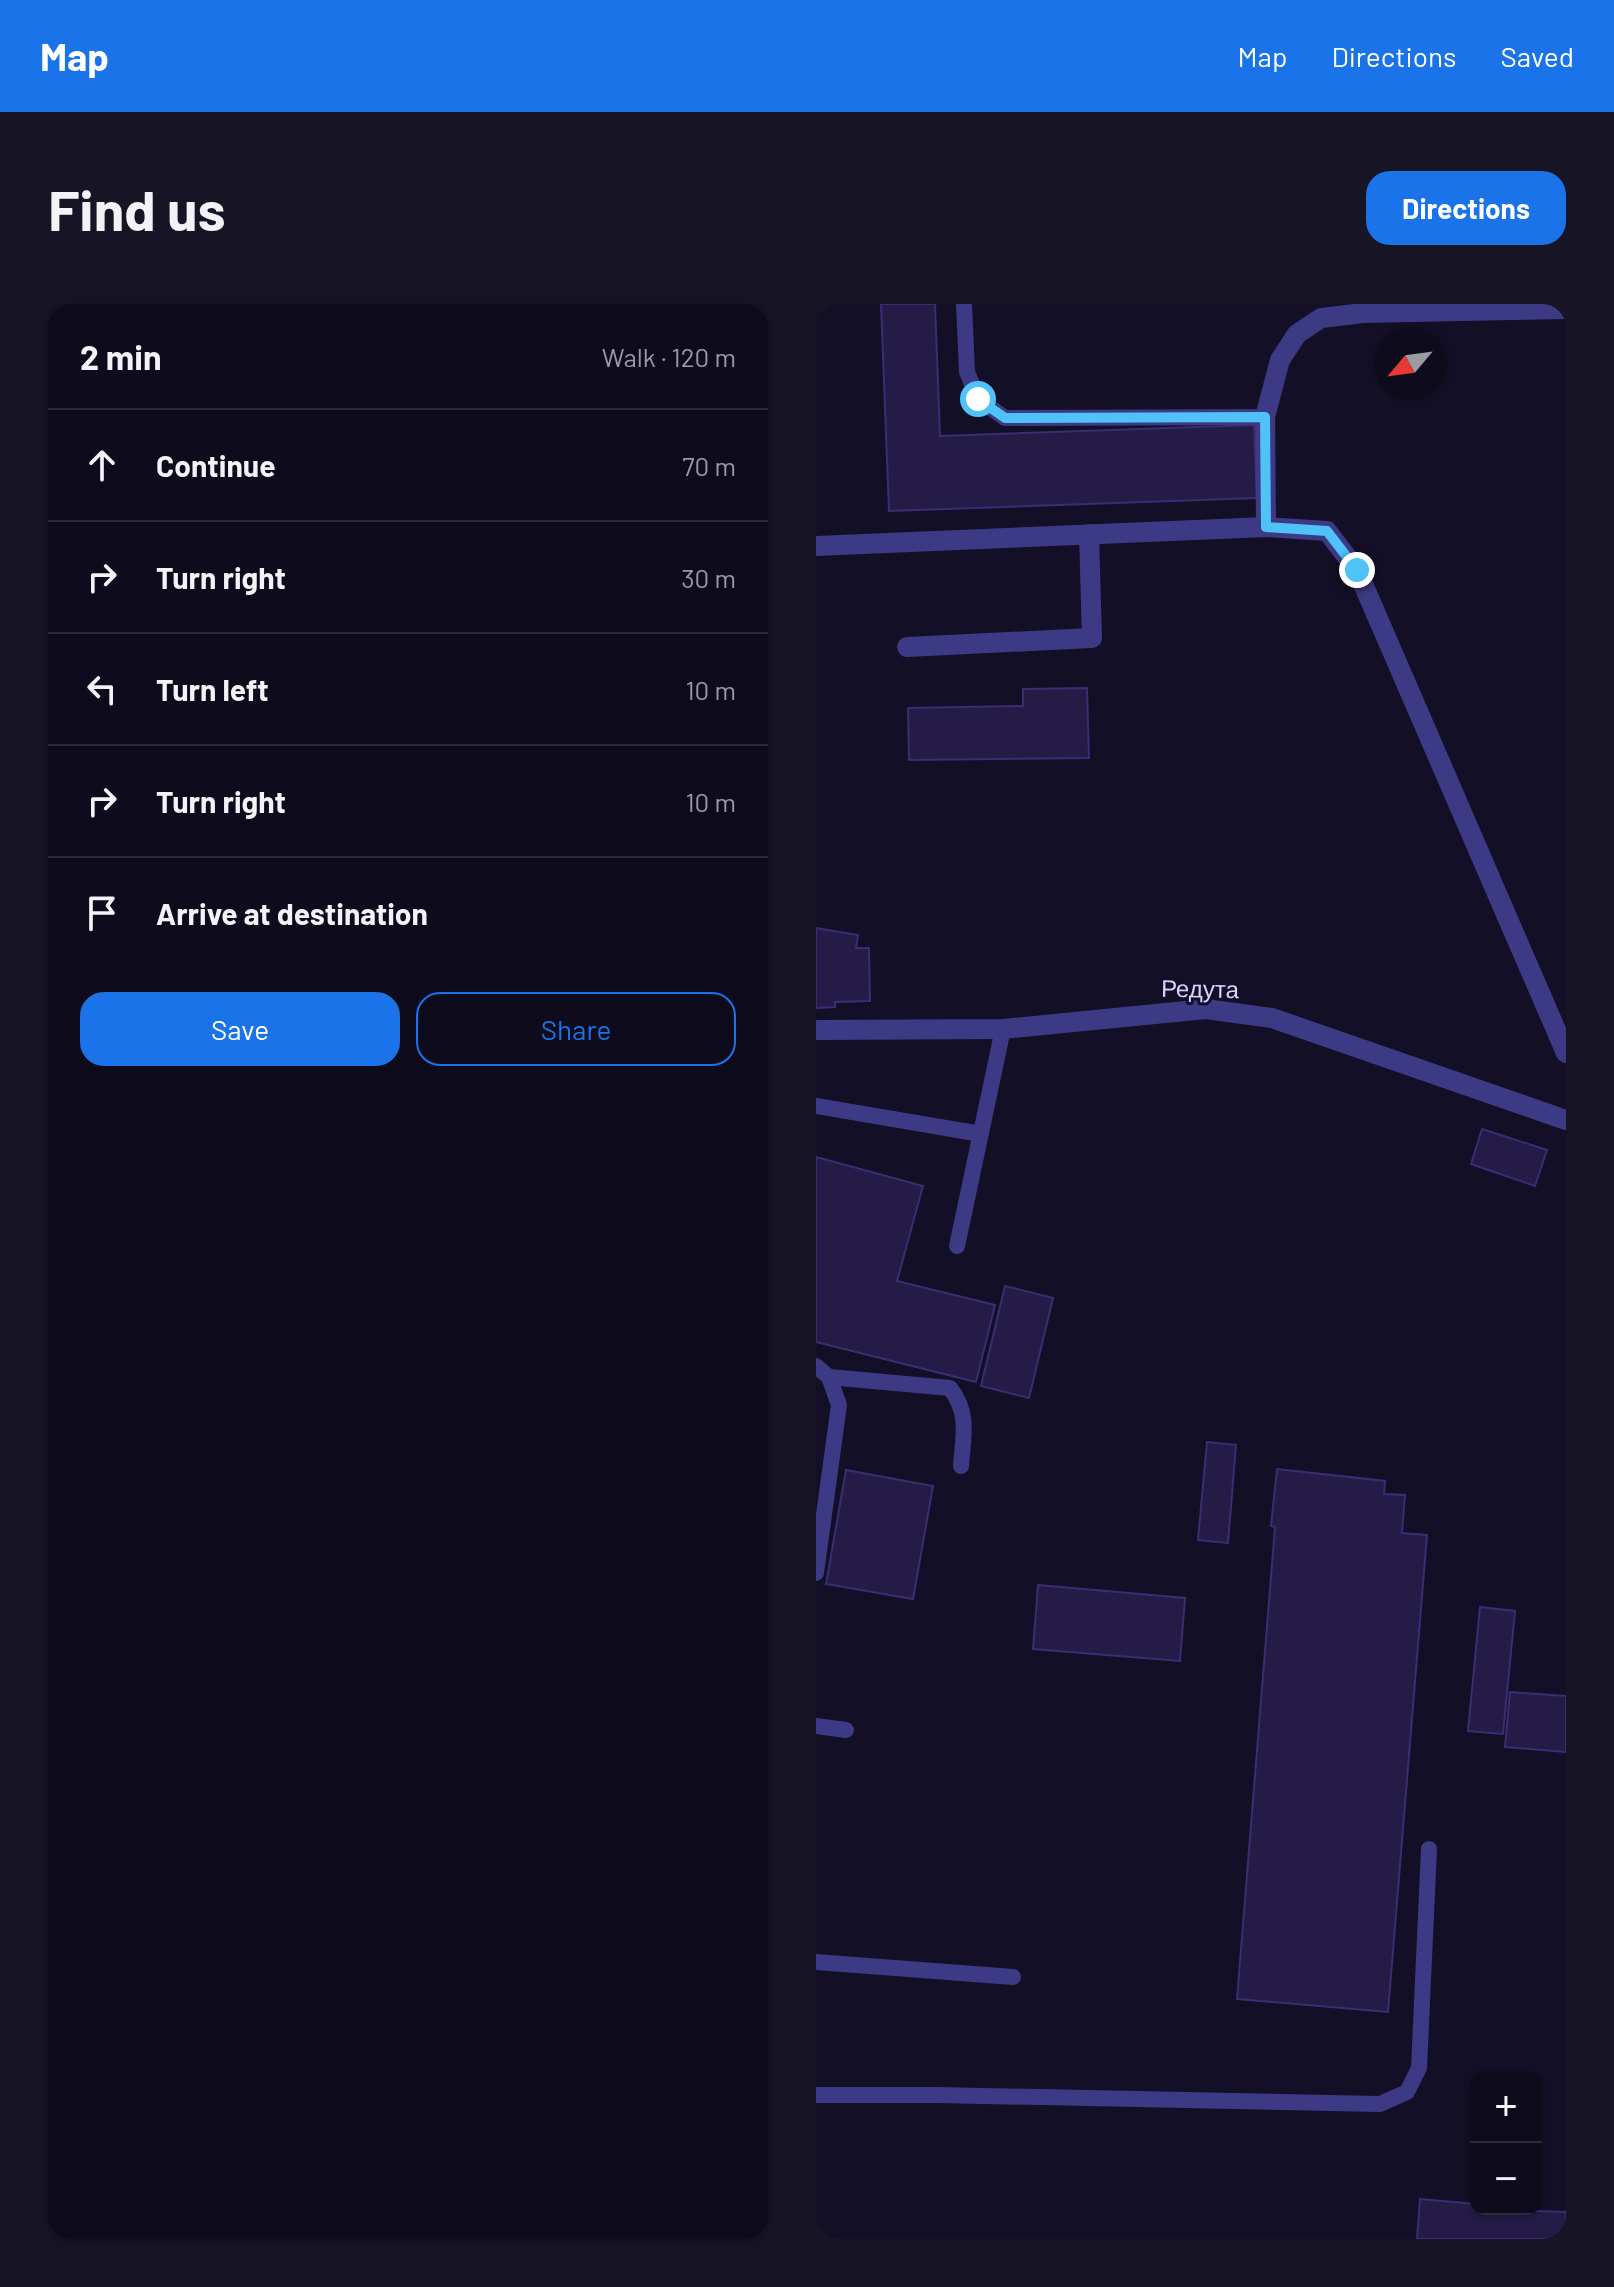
<!DOCTYPE html>
<meta charset="utf-8">
<style>
:root{--surface:#0e0b1c;--page:#171425;--text:#f1f3f6;--muted:#9b9ba3;--line:#2e2b3b;--accent:#1a73e8}
body{margin:0;font-family:Barlow,sans-serif;background:var(--page);color:var(--text)}
.controls{position:absolute;right:24px;bottom:24px;display:grid;overflow:hidden;border-radius:16px;box-shadow:0 2px 6px #0004}
.controls button{width:72px;height:72px;display:grid;place-items:center;padding:0;border:0;border-bottom:2px solid var(--line);background:var(--surface);color:var(--text);font:40px sans-serif}
.compass{position:absolute;left:558px;top:24px;width:72px;height:72px;border-radius:50%;background:var(--surface);box-shadow:0 2px 6px #0004;rotate:241deg}
.stop{position:absolute;width:24px;height:24px;margin:-18px;border:6px solid #4fc3f7;border-radius:50%;background:#fff}
.stop.end{background:#4fc3f7;border-color:#fff;box-shadow:0 2px 8px #0008}
.list{margin:0;padding:0;list-style:none}
h2{display:flex;justify-content:space-between;align-items:center;height:104px;margin:0;padding:0 32px;font-size:34px}
h2 small{font-size:26px;font-weight:400;color:var(--muted)}
.list li{display:grid;grid-template-columns:52px 1fr auto;gap:24px;align-items:center;box-sizing:border-box;height:112px;padding:0 32px;border-top:2px solid var(--line)}
.list b{display:block;font-size:30px;white-space:nowrap}
.list em{font-size:26px;font-style:normal;color:var(--muted)}
.actions{display:flex;gap:16px;padding:24px 32px}
.actions a{flex:1;padding:18px 0;border:2px solid var(--accent);border-radius:24px;text-align:center;font-size:28px;color:var(--accent)}
.actions .main{background:var(--accent);color:#fff}
.icon{flex:none;width:44px;height:44px;fill:none;stroke:currentColor;stroke-width:2;stroke-linecap:round;stroke-linejoin:round}
.map{position:relative;flex:none;width:750px;height:1935px;overflow:hidden;border-radius:24px}
header{display:flex;align-items:center;gap:48px;box-sizing:border-box;height:112px;padding:0 40px;background:var(--accent);color:#fff}
header strong{font-size:38px}
nav{display:flex;gap:44px;margin-inline-start:auto;font-size:28px}
.intro{display:flex;align-items:center;justify-content:space-between;box-sizing:border-box;height:192px;padding:0 48px}
h1{margin:0;font-size:56px}
.button{padding:20px 36px;border-radius:24px;background:var(--accent);color:#fff;font-size:28px;font-weight:700}
main{display:flex;gap:48px;padding:0 48px}
aside{flex:1;background:var(--surface);border-radius:24px;box-shadow:0 2px 6px #0004}
.map>svg:first-child{display:block}
.building{fill:#241b47;stroke:#3b2d73;stroke-width:2}
.lines{fill:none;stroke-linecap:round;stroke-linejoin:round}
.lane{stroke:#3d3a85;stroke-width:16}
.street{stroke:#3d3a85;stroke-width:20}
.route{stroke:#4fc3f7;stroke-width:10}
.labels{text-anchor:middle;dominant-baseline:central;stroke-width:6;stroke-linejoin:round;paint-order:stroke}
.street-label{font-size:24px;fill:#d9d4ff;stroke:#130f26}
</style>
<header>
<strong>Map</strong>
<nav><a>Map</a><a>Directions</a><a>Saved</a></nav>
</header>
<div class="intro"><h1>Find us</h1><a class="button">Directions</a></div>
<main>
<aside>
<h2>2 min<small>Walk · 120 m</small></h2>
<ul class="list">
<li><svg class="icon" aria-label="ahead" viewBox="0 0 24 24"><path d="M12 20V5M6 11l6-6 6 6"/></svg><div><b>Continue</b></div><em>70 m</em></li>
<li><svg class="icon" aria-label="right" viewBox="0 0 24 24"><path d="M7 20v-9h11M14 6l5 5-5 5"/></svg><div><b>Turn right</b></div><em>30 m</em></li>
<li><svg class="icon" aria-label="left" viewBox="0 0 24 24"><path d="M17 20v-9H6M10 6l-5 5 5 5"/></svg><div><b>Turn left</b></div><em>10 m</em></li>
<li><svg class="icon" aria-label="right" viewBox="0 0 24 24"><path d="M7 20v-9h11M14 6l5 5-5 5"/></svg><div><b>Turn right</b></div><em>10 m</em></li>
<li><svg class="icon" aria-label="arrive" viewBox="0 0 24 24"><path d="M6 21V4h12l-3 4 3 4H6"/></svg><div><b>Arrive at destination</b></div></li>
</ul>
<div class="actions"><a class="main">Save</a><a>Share</a></div>
</aside>
<div class="map">
<svg width="750" height="1935" viewBox="0 0 750 1935">
<rect width="100%" height="100%" fill="#130f26"/>
<g class="building">
<polygon points="65,0 119,0 124,132 438,121 441,194 73,207"/>
<polygon points="271,384 273,454 93,456 92,404 207,402 207,385"/>
<polygon points="0,624 42,631 40,644 53,644 54,697 19,698 19,703 0,704"/>
<polygon points="666,825 731,846 719,882 655,860"/>
<polygon points="0,853 107,882 81,977 179,1001 160,1078 0,1038"/>
<polygon points="189,982 237,994 213,1094 165,1082"/>
<polygon points="391,1138 420,1141 412,1239 382,1236"/>
<polygon points="461,1165 569,1177 568,1190 589,1191 586,1229 611,1231 572,1708 421,1695 459,1223 455,1222"/>
<polygon points="30,1166 117,1182 97,1295 10,1280"/>
<polygon points="222,1281 369,1294 364,1357 217,1345"/>
<polygon points="664,1303 699,1307 687,1430 652,1427"/>
<polygon points="694,1388 750,1392 750,1448 689,1443"/>
<polygon points="604,1895 660,1900 660,1905 750,1908 750,1935 601,1935"/>
</g>
<g class="lines">
<g class="lane">
<polyline points="148,0 151,68 162,95 189,114 449,113"/>
<polyline points="0,802 165,830"/>
<polyline points="141,942 187,725"/>
<polyline points="0,1062 13,1073 23,1101 0,1269"/>
<path d="M13 1073 134 1084C154 1110 147 1132 145 1162"/>
<polyline points="0,1422 30,1426"/>
<polyline points="0,1658 197,1673"/>
<polyline points="0,1791 121,1791 564,1800 591,1788 603,1764 613,1545"/>
</g>
<g class="street">
<polyline points="450,223 449,113 464,56 481,30 505,14 547,9 750,5"/>
<polyline points="0,242 450,223 511,227 541,266 750,749"/>
<polyline points="91,343 276,334 273,230"/>
<polyline points="0,726 187,725 390,705 456,714 750,816"/>
</g>
</g>
<g class="lines">
<polyline class="route" points="162,95 189,114 449,113 450,223 511,227 541,266"/>
</g>
<g class="labels">
<g class="street-label">
<text transform="translate(384 684) rotate(1)">Редута</text>
</g>
</g>
</svg>
<div class="controls">
<button>+</button>
<button>−</button>
</div>
<svg class="compass" viewBox="-18 -18 36 36"><path d="M0-13l5 13h-10z" fill="#e53935"/><path d="M0 13l5-13h-10z" fill="#9b9ba3"/></svg>
<div class="stop" style="left:162px;top:95px"></div>
<div class="stop end" style="left:541px;top:266px"></div>
</div>
</main>
